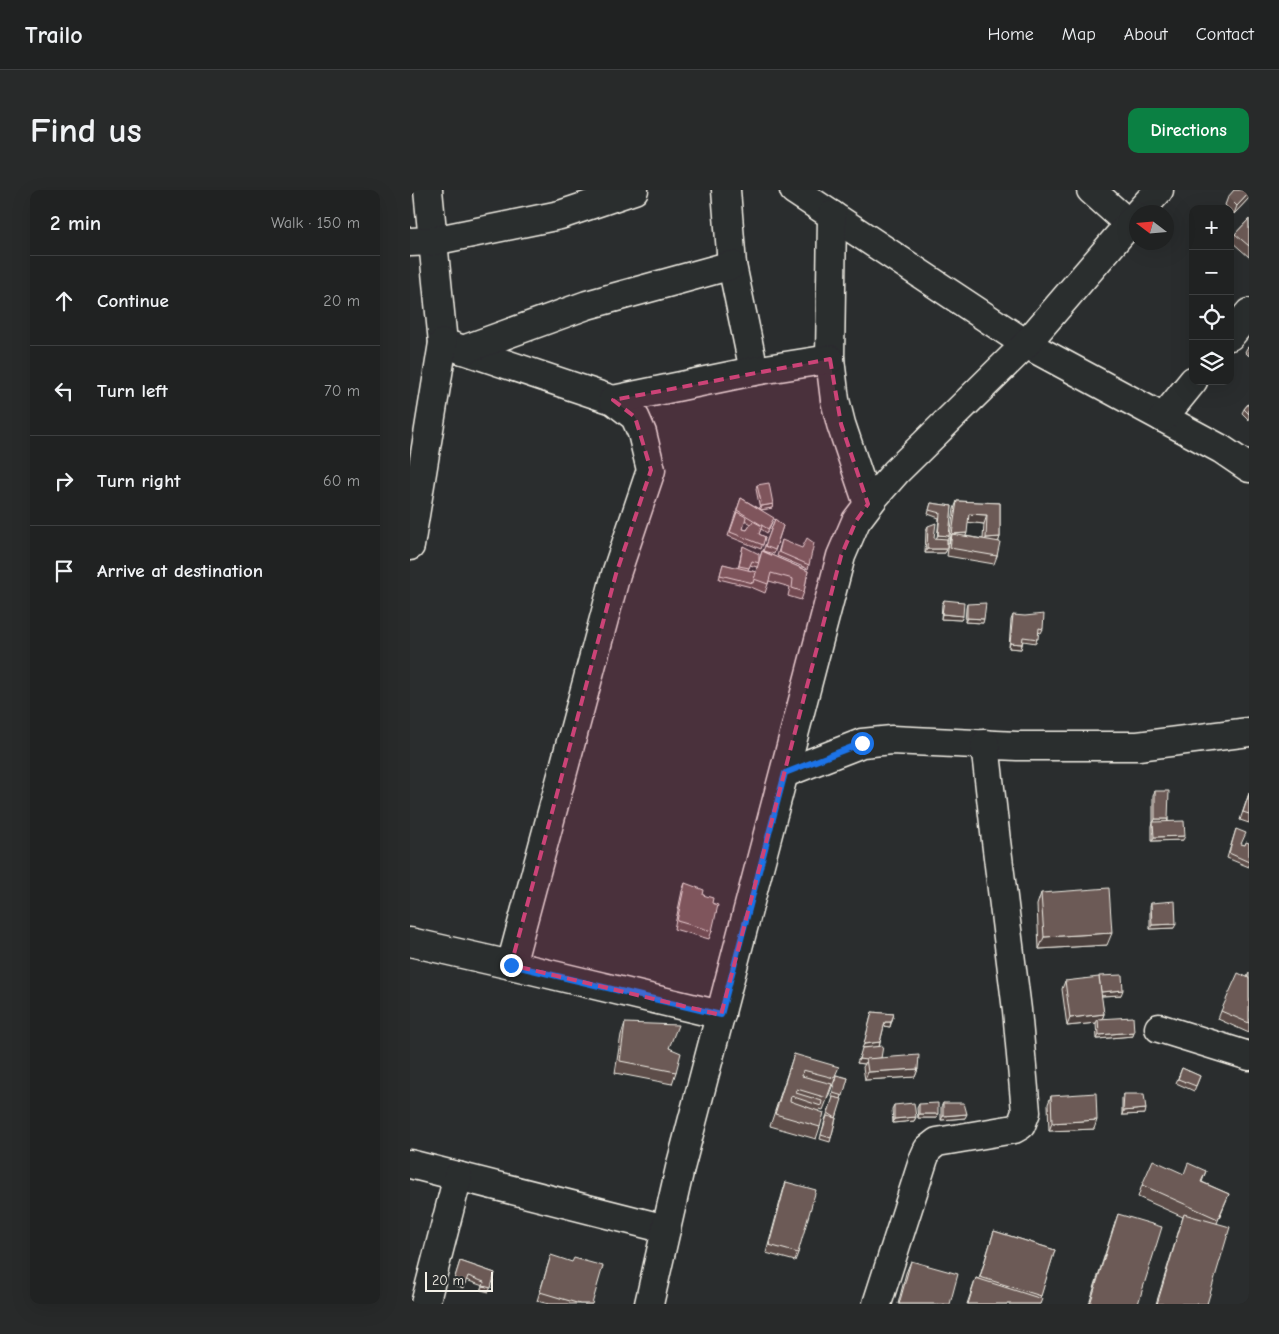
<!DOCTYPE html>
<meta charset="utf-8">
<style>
:root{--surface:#202222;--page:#282a2a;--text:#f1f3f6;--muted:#a2a4a5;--line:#3d3f40;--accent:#0b8043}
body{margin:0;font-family:"Comic Neue",sans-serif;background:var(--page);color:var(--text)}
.controls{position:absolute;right:15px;top:15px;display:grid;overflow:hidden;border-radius:10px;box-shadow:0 5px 20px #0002}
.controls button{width:45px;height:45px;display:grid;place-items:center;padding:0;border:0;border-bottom:1px solid var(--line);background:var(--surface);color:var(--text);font:25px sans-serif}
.compass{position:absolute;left:719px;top:15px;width:45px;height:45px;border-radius:50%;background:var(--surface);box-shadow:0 5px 20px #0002;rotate:286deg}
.scale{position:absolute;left:15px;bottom:12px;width:68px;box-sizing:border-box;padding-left:5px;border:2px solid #f4f1e8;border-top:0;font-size:14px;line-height:18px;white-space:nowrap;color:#f4f1e8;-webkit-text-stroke:4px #2a2d2e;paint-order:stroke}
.stop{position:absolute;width:15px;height:15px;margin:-11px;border:4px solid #1a73e8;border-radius:50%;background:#fff}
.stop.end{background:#1a73e8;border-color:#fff;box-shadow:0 1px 5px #0008}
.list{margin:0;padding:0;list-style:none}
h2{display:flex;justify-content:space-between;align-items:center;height:65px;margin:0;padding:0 20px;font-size:21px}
h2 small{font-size:16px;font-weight:400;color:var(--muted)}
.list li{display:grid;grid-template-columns:32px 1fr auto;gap:15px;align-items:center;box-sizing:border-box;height:90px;padding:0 20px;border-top:1px solid var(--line)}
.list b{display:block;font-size:19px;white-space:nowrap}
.list em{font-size:16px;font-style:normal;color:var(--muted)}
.icon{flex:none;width:28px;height:28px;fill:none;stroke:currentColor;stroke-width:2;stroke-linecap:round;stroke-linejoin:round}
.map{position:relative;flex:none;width:839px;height:1114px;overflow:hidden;border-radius:10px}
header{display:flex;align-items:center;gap:30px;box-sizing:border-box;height:70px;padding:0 25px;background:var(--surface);border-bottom:1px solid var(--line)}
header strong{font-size:24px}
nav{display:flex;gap:28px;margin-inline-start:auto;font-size:18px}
.intro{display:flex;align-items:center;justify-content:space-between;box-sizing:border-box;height:120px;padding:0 30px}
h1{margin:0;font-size:35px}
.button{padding:12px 22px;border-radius:10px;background:var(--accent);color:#fff;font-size:18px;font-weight:700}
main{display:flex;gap:30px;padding:0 30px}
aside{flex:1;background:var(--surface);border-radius:10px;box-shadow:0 5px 20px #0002}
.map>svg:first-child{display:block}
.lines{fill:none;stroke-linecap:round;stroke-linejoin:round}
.minor-casing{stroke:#f4f1e8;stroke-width:31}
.minor{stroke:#2a2d2e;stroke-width:28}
.wall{fill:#5d4d4a;stroke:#f4f1e8;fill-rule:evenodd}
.shaded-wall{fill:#4c3f3c;stroke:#f4f1e8}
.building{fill:#6c5a56;stroke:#f4f1e8}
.route{stroke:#1a73e8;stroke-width:6}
.marked{fill:#cc4377;fill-opacity:0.2;stroke:#cc4377;stroke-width:4;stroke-dasharray:10 6;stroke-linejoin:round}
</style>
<header>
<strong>Trailo</strong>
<nav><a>Home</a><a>Map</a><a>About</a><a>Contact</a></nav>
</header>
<div class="intro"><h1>Find us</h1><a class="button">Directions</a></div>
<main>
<aside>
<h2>2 min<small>Walk · 150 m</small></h2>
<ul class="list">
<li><svg class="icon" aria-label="ahead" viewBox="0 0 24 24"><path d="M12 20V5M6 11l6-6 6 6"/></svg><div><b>Continue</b></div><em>20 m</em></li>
<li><svg class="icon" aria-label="left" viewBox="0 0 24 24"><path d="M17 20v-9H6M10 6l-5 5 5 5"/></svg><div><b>Turn left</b></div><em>70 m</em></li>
<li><svg class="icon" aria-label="right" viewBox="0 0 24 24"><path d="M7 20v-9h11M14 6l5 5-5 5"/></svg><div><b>Turn right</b></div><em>60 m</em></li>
<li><svg class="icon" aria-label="arrive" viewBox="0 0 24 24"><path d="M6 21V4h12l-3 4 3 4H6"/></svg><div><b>Arrive at destination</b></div></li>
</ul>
</aside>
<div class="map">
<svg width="839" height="1114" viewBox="0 0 839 1114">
<rect width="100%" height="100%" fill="#2a2d2e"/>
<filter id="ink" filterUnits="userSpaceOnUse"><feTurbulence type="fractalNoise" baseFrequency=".02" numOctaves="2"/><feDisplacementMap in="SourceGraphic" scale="10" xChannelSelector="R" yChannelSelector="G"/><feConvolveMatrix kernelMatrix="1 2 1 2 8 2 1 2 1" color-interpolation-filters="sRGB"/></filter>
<g filter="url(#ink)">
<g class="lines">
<g class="minor-casing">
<g id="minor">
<polyline points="18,0 33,153 203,210 225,227 232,243 241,280 206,384 101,775"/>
<polyline points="316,0 322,75 344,181"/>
<polyline points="384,0 616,154 811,259 839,278"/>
<polyline points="681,0 719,34"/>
<polyline points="729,22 749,0"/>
<polyline points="422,25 420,169 425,210 431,234 458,314"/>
<polyline points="0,52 23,51 150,25 224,0"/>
<polyline points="820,146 839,123"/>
<polyline points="53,160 177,115 322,75"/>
<polyline points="203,210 344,181 420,169"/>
<polyline points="753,228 783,191"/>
<polyline points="0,356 33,153"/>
<polyline points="375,583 452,553 482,550 607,556 728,556 839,542"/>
<polyline points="0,752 101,775 311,825"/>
<polyline points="749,838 839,866"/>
<polyline points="0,974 256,1039"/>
<polyline points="15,1114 48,986"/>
<polyline points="239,1114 270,978 431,366 446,331 465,306 486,282 616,154 726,26"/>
<polyline points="467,1114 514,968 518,959 527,952 604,939 611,935 616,922 607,820 586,651 575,554"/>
</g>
</g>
<use href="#minor" class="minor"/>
</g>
<g class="wall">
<polygon points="839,0 839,8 824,24 820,20 820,19 819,19 815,15 818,7"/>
<polygon points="839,29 839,67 822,52 825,44"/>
<polygon points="839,156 839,166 835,162 837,158"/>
<polygon points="839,213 839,230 832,223 834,219"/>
<path d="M347 295 363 314 362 318 351 320 362 332 357 343 351 339 349 344 355 347 351 359 318 346 331 308 350 319 346 299ZM335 330 341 334 337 340 333 339Z"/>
<path d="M547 311 590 313V347L588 352 587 366 584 374 537 366 544 319ZM558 332 574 334 573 349 555 346Z"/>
<polygon points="521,313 542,316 537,359 535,363 515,363 516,340 518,336 524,348 527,349 529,328 518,324"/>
<polygon points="365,329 373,336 364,364 353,361"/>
<polygon points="372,350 399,375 398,379 367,366"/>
<path d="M333 356 349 371 352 361 398 381 394 402 391 410 378 406 380 397 359 391 355 403 341 397 309 389 313 374 328 378ZM340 375 347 377 346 382 338 380Z"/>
<polygon points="534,410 553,426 551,430 531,429 532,414"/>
<polygon points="557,414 573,433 555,432 556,418"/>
<polygon points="603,425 633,439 631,443 628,442 626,453 613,451 611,459 599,458 601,430"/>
<polygon points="745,601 758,629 758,631 773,650 742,651 742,636 743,632 743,605"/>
<polygon points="839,603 839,633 830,630"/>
<polygon points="826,639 831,654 835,655 839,653 839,677 817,668"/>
<polygon points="275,693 293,705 302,713 302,741 299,749 264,739 272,701"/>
<polygon points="631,703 697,755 629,759 627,715"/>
<polygon points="741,713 764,738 740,739 740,717"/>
<polygon points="839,783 839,843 808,829 811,821 837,787"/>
<polygon points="655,791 711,805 691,806 694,824 692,829 723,846 687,849 686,833 657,836 652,799"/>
<polygon points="462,822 484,824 480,837 474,836 469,857 471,868 508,879 505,887 455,890 453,877 455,874 447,873 453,858"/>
<polygon points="215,833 260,858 266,882 262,894 205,883 211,845"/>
<polygon points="384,864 426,885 438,888 431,909 420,952 410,949 415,930 423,908 422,907 425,889 413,920 410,919 409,921 410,937 406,949 360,936"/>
<polygon points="772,878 790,886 784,901 766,893"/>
<polygon points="714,904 735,924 712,925 712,908"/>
<polygon points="641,906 684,939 639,941 638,914"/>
<polygon points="533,913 555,928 531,930 531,917"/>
<polygon points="509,914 527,928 508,928 507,918"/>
<polygon points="484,915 506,927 504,931 483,933 482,919"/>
<polygon points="796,981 792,992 819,1004 807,1033 797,1114 746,1114 773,1027 728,1007 732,995 774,984"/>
<polygon points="376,992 388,1063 385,1071 356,1063 373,1001"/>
<polygon points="708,1024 728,1114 679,1114 704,1036"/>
<polygon points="584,1041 645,1060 630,1108 630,1114 557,1114 566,1088 569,1089"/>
<polygon points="141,1065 182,1114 139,1114 127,1111"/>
<polygon points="50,1071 85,1083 79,1102 71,1100 73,1096 56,1090 53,1098 43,1094"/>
<polygon points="501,1071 540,1114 488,1114 496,1083"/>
</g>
<g class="shaded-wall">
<polygon points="839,3 839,8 824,24 827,16"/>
<polygon points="363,314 362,318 350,320 352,316"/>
<polygon points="559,324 577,325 574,334 556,332"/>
<polygon points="557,343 554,351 542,344 539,353 542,344"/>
<polygon points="528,345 539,346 537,350 526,349"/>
<polygon points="590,347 587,356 573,356 576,348"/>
<polygon points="517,359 537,359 535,363 515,363"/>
<polygon points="532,424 553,426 551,430 531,429"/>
<polygon points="557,428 574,429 573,433 555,432"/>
<polygon points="600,453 612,454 611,459 599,458"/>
<polygon points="745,629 758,629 757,633 743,634"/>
<polygon points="775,646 773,650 742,651 744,647"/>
<polygon points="766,734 764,738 740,739 742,735"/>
<polygon points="702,743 697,755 629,759 634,747"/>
<polygon points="713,800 711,805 689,806 690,802"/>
<polygon points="694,824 691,832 688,829 686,833 657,836 660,828"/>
<polygon points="475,832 481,832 480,837 473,836"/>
<polygon points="724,842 723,846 687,849 689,845"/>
<polygon points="470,852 469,857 452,858 454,854"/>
<polygon points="449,869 456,869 455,874 447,873"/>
<polygon points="508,879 505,887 455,890 458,882"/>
<polygon points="736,919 735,924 712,925 713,921"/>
<polygon points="509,924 528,924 527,928 508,928"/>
<polygon points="557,924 555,928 531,930 533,926"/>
<polygon points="506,927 504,931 483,933 484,929"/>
<polygon points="687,930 684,939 639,941 642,933"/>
</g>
<g class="building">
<polygon points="824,0 839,0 839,3 827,16 818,7"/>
<polygon points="839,29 839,56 825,44"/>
<polygon points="839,213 839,224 834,219"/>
<polygon points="359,293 363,314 352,316 347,295"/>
<polygon points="331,308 364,328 358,339 327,320"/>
<polygon points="547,311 590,313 590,347 576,348 577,325 559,324 557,343 542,344"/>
<polygon points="521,313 542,316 539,346 528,345 530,323 519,320"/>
<polygon points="327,322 336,327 333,339 337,340 343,331 352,336 349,344 355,347 353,355 320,342"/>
<polygon points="365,329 373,336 365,360 355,356"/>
<polygon points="526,333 524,348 537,349 537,359 517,359 518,336"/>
<polygon points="542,344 590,352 587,366 540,358"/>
<polygon points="397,348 404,353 399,375 369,362 372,350 392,358"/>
<polygon points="333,356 349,364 349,373 342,371 339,378 329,376"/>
<polygon points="352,361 398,381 394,402 382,398 383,389 361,383 358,394 344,389"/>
<polygon points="313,374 346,382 343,393 310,385"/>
<polygon points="534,410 554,412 553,426 532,424"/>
<polygon points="576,413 574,429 557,428 557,414"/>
<polygon points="634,424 633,439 629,438 628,449 613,447 612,454 600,453 603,425 615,426"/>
<polygon points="745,601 759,601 758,629 745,629"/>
<polygon points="839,604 839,624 833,622"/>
<polygon points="774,631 775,646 744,647 743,632"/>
<polygon points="826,639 836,643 831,654 835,655 836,652 839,653 839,672 819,663"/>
<polygon points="275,693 294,700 293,705 303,708 302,713 308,715 302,741 267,731"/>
<polygon points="699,698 702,743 634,747 631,703"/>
<polygon points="765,711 766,734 742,735 741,713"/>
<polygon points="828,783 839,788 839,833 811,821"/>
<polygon points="712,785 713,800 691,802 689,786"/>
<polygon points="689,787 694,824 660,828 655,791"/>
<polygon points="462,822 484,824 481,832 475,832 470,852 454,854"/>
<polygon points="723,827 724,842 689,845 688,829"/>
<polygon points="215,833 268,835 259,858 271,863 266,882 210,871"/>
<polygon points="473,856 471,868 456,870 449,869 452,858"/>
<polygon points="384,864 429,877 424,888 393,880 392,886 422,894 417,908 387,899 386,903 412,911 411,916 381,906 380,911 414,923 410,937 365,924"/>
<polygon points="509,865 508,879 458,882 456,869"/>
<polygon points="772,878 790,886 786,896 768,889"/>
<polygon points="426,885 438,888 433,906 423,903"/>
<polygon points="686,903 687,930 642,933 641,906"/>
<polygon points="714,904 734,904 736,919 713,921"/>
<polygon points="423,907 432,909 426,928 418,923"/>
<polygon points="504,913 506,927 484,929 484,915"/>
<polygon points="528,913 528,924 509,924 509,914"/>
<polygon points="533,913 554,913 557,924 533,926"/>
<polygon points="417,926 426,928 421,948 411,945"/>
<polygon points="743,970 774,984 778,973 796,981 791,992 819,1004 808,1029 732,995"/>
<polygon points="376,992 406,1000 388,1063 359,1055"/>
<polygon points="708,1024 752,1037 728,1114 680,1114"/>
<polygon points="774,1024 820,1037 797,1114 747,1114"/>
<polygon points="584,1041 645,1060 631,1106 570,1087"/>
<polygon points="141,1065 162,1072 164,1068 193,1076 182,1114 170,1114 130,1102"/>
<polygon points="50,1071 85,1083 81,1098 73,1096 74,1092 58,1086 55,1094 44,1090"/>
<polygon points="501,1071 548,1084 540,1114 489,1114"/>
<polygon points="566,1088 632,1109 630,1114 558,1114"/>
</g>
</g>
<g class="lines" filter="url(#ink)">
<polyline class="route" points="101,775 311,825 375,583 452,553"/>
</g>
<path class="marked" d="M420 169 431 234 458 314 446 331 431 366 311 825 101 775 206 384 241 280 225 227 203 210Z"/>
</svg>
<div class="controls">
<button>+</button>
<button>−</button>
<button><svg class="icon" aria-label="locate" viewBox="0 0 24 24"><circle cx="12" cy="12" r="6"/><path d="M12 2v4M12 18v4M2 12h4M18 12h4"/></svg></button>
<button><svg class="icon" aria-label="layers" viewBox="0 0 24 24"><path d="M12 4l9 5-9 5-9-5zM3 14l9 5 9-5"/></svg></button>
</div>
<svg class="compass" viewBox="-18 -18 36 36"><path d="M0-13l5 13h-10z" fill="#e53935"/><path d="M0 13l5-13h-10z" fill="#a2a4a5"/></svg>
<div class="scale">20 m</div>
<div class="stop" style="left:452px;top:553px"></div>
<div class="stop end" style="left:101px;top:775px"></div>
</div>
</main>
